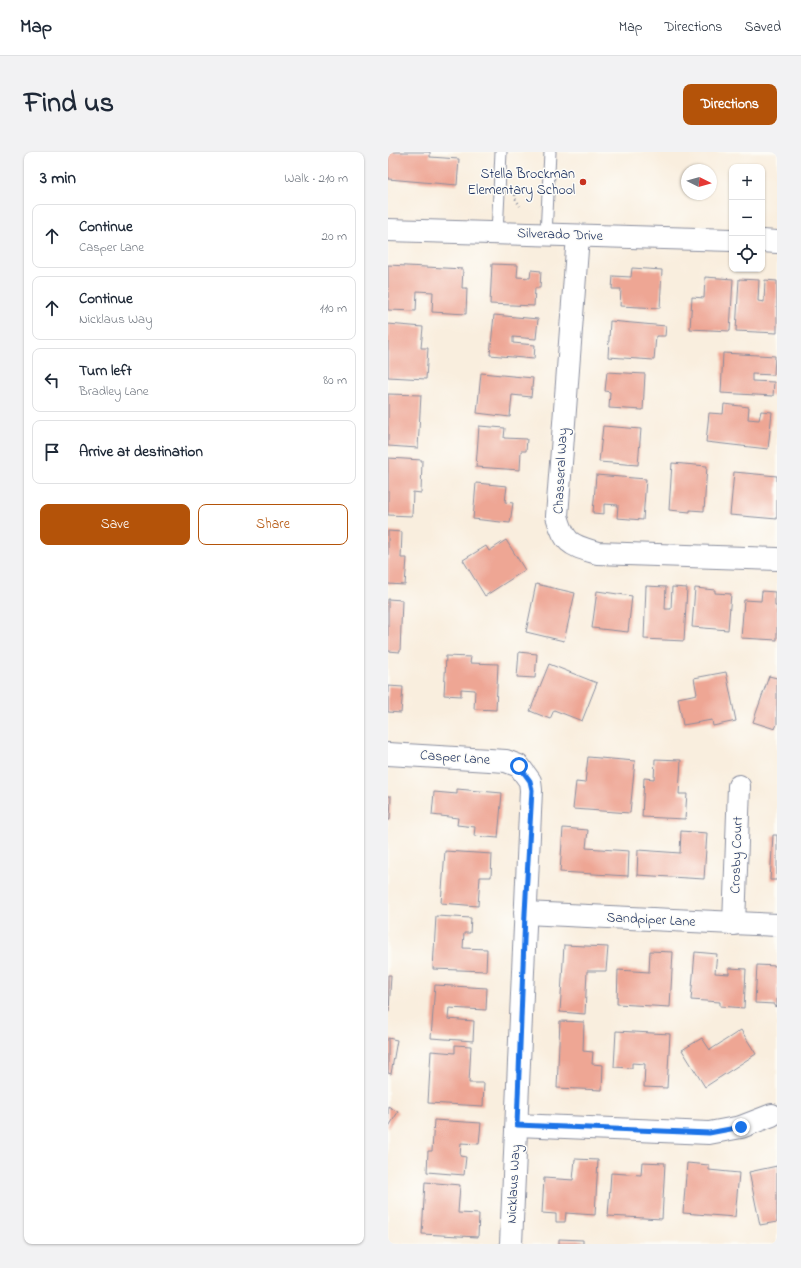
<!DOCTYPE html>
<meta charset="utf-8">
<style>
:root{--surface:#fff;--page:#f2f2f3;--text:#1f2937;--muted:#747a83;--line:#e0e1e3;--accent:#b45309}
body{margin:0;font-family:"Indie Flower",sans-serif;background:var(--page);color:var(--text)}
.controls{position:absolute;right:12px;top:12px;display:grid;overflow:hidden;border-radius:8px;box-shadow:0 1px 3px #0004}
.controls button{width:36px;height:36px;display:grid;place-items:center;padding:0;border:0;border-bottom:1px solid var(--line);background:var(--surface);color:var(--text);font:20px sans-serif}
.compass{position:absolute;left:293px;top:12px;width:36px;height:36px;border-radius:50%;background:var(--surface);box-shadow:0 1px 3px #0004;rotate:95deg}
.stop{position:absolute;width:12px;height:12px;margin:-9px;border:3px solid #1a73e8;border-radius:50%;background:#fff}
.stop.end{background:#1a73e8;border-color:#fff;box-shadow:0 1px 4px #0008}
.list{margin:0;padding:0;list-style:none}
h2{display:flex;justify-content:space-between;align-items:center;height:52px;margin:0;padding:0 16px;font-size:17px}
h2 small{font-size:13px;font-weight:400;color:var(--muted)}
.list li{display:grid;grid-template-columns:26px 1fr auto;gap:12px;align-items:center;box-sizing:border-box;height:64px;margin:0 8px 8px;padding:0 8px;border:1px solid var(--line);border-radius:8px}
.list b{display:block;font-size:15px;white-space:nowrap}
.list p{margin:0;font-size:13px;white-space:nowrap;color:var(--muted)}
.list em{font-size:13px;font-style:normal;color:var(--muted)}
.actions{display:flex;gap:8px;padding:12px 16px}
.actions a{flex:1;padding:9px 0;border:1px solid var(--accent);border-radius:8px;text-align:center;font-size:14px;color:var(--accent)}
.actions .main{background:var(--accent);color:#fff}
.icon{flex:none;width:22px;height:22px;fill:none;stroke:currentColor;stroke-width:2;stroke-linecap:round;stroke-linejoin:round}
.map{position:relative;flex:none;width:389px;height:1092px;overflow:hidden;border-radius:8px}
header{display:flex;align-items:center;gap:24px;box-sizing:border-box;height:56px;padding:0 20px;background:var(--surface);border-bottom:1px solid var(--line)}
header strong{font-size:19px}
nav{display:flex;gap:22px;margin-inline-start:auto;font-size:14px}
.intro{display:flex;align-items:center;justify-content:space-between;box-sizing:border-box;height:96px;padding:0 24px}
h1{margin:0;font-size:28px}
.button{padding:10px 18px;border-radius:8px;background:var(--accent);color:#fff;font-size:14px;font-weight:700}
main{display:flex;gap:24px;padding:0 24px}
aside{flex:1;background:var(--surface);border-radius:8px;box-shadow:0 1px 3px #0004}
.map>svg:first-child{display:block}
.building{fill:#eea694}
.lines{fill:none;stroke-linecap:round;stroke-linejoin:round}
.lane-casing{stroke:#8a8e9e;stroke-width:13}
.street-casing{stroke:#8a8e9e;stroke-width:24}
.path{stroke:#8a8e9e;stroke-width:2.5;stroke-dasharray:1 3;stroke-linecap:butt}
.lane{stroke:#fff;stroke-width:11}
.street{stroke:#fff;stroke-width:22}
.route{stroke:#1a73e8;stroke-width:5}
.poi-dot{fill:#c8321e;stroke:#fdfcf7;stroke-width:1.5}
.labels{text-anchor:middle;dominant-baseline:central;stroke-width:3;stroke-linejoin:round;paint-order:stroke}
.poi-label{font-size:14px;fill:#1b2f5e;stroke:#fdfcf7;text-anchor:end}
.street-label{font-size:14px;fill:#1b2f5e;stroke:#fdfcf7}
</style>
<header>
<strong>Map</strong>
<nav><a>Map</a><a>Directions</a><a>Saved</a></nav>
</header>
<div class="intro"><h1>Find us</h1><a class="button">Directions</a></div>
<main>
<aside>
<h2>3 min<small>Walk · 210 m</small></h2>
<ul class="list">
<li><svg class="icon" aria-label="ahead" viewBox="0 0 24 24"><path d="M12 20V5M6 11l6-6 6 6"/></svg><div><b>Continue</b><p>Casper Lane</p></div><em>20 m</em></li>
<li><svg class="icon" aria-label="ahead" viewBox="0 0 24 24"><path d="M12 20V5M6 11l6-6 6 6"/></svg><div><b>Continue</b><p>Nicklaus Way</p></div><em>110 m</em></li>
<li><svg class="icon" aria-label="left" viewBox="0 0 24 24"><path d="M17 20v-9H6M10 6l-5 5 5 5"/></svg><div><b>Turn left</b><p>Bradley Lane</p></div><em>80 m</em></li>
<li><svg class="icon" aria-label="arrive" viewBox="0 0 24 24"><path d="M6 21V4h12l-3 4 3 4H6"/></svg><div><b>Arrive at destination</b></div></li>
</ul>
<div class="actions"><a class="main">Save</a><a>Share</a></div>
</aside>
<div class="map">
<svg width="389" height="1092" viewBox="0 0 389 1092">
<rect width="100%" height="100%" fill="#fdfcf7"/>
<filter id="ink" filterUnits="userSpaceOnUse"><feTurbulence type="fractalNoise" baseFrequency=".025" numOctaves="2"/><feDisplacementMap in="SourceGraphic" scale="8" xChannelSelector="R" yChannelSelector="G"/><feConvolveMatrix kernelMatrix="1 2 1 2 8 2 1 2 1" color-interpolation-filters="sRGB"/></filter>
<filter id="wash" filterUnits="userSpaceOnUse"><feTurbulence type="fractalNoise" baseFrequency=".012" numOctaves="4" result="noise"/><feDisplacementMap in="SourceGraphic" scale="16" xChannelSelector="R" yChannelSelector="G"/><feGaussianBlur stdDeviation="0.9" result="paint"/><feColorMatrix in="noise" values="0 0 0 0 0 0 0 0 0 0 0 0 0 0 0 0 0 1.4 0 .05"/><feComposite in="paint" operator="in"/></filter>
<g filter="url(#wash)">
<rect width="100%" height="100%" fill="#f9eede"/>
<g id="blocks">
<g class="building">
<polygon points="0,0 42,0 42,5 71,7 69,33 0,27"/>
<polygon points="104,112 130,113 129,125 142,126 143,118 153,119 152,136 147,136 146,154 102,152"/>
<polygon points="0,113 75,117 74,136 79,136 78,162 44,160 45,140 29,139 28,159 0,158"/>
<polygon points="244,116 274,118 272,156 232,154 233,137 224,137 225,124 243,125"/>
<polygon points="317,125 345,127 342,179 302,177 304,145 316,146"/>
<polygon points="351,127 371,128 370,149 376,150 377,128 389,129 389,181 348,179"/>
<polygon points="106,163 150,167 148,187 125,185 125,191 147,193 146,207 102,203"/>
<polygon points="222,169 278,174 277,184 268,184 266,208 220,205"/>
<polygon points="0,172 35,175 33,196 40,196 38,227 0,225"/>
<polygon points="335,201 387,204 386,223 364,222 364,229 386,230 385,244 333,241"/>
<polygon points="219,220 257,222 255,258 221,256 222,240 217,239"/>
<polygon points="93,221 145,226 143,245 124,243 122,265 89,261"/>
<polygon points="0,242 33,243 30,296 0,294"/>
<polygon points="336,252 361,255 360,267 371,268 373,259 384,260 380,297 318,290 321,261 335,262"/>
<polygon points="91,274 117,276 116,286 139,287 138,299 133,299 132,318 88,315"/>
<polygon points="215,274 253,277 250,313 211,310"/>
<polygon points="0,306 34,308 33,341 25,340 24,364 0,363"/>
<polygon points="284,311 319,314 316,359 302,358 302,360 281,358"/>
<polygon points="346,320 389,324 389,367 342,363"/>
<polygon points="208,323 258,327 255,368 229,366 230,353 216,352 216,362 205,361"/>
<polygon points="88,331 119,334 117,350 125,351 122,371 85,367"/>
<polygon points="0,379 14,380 13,406 19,406 17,433 0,432"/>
<polygon points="118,388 137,418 97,444 75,408 98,394 101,399"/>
<polygon points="148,432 187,441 176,489 138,480"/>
<polygon points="258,434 278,435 277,457 283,457 284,435 299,436 296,489 256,487"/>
<polygon points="307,436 327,438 327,441 343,442 340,478 304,475"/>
<polygon points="209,439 244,444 240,480 204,476"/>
<polygon points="374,439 387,440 387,454 389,454 389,488 353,486 356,448 373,449"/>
<polygon points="0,447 14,448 12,500 0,499"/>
<polygon points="131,500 149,502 147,526 129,525"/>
<polygon points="58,504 83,505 82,511 110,512 108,558 86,557 87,538 73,537 73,544 56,543"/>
<polygon points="161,512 209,531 194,569 166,558 162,567 142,559"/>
<polygon points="338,520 348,569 325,574 324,568 295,573 290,546 309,542 306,526"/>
<polygon points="381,524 389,526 389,572 387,577 365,570"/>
<polygon points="0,534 15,535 13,561 0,560"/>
<polygon points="200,605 247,609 242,661 185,657 188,630 197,631"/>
<polygon points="267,607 293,608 291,642 299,642 297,667 254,665 256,626 266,627"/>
<polygon points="69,637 114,641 110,686 86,684 87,675 69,673 70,666 44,663 46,640 69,642"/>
<polygon points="0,644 3,644 2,668 0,668"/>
<polygon points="175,676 200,678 198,696 241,699 240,724 172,720"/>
<polygon points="293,679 319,681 316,727 249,723 250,698 292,701"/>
<polygon points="385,683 389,683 389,728 382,728"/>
<polygon points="57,699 104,702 103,725 92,725 90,754 53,751"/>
<polygon points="48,764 83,766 82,781 76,781 75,796 99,797 98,819 45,817"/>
<polygon points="176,793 220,795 218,819 199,819 197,862 172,860"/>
<polygon points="262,799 285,800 282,855 229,852 230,818 261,820"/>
<polygon points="307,800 329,802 327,821 341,822 341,816 358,817 356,856 332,854 332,850 303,848"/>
<polygon points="369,813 389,814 389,855 386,854 386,852 367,851"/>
<polygon points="0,823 3,823 1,860 0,860"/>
<polygon points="47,833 99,836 98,858 61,856 60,867 86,869 85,889 43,886"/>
<polygon points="172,869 196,870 195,899 205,900 204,912 215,913 214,938 169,936"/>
<polygon points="353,878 368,902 317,935 294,898 314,886 322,898"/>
<polygon points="228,879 282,882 279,936 256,935 257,912 244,911 244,916 226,915"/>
<polygon points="0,886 9,888 3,922 0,921"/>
<polygon points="67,893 83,894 81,931 96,931 95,954 40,951 43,899 67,901"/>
<polygon points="0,954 10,960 0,976"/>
<polygon points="46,968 93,971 91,992 73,991 72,1004 78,1005 76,1023 39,1020 40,999 44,999"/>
<polygon points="187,1007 210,1008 207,1063 178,1061 177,1070 168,1070 168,1062 154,1061 156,1026 185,1028"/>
<polygon points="254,1010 277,1011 274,1067 220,1064 223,1021 253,1023"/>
<polygon points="299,1011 321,1013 321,1018 351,1021 347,1065 295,1061"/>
<polygon points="389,1014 389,1070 372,1073 361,1020"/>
<polygon points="37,1030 72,1033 70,1061 91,1062 90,1085 34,1082"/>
<polygon points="171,1087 195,1088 195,1092 171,1092"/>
</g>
</g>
</g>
<g filter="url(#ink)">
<use href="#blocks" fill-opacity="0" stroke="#8a8e9e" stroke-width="1"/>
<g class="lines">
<g class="lane-casing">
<g id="lane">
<polyline points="109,81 113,0"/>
<polyline points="158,83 162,0"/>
</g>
</g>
<g class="street-casing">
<g id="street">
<polyline points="0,78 344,88"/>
<path d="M190 84 169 364C177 393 183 393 209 401L389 407"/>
<polyline points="374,89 389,90"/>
<polyline points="0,602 118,609 131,614 142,629 143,638 123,1092"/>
<polyline points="137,761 389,773"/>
<polyline points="346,772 351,634"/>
<polyline points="129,973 321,981 353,975 384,963"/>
</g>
</g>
<polyline class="path" points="127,43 127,46 132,54"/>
<use href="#lane" class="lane"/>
<use href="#street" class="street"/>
</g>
</g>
<g class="lines" filter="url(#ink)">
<polyline class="route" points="131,614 142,629 144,638 137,761 129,973 321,981 353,975"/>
</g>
<circle class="poi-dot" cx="195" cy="30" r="4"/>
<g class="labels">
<g class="poi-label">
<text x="187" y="22">Stella Brockman<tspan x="187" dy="16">Elementary School</tspan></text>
</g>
<g class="street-label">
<text transform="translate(172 83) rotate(2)">Silverado Drive</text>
<text transform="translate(173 319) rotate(-87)">Chasseral Way</text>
<text transform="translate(67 606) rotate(4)">Casper Lane</text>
<text transform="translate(349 703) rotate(-88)">Crosby Court</text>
<text transform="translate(263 768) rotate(3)">Sandpiper Lane</text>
<text transform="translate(126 1032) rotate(-87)">Nicklaus Way</text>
</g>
</g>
</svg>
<div class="controls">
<button>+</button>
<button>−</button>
<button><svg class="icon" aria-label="locate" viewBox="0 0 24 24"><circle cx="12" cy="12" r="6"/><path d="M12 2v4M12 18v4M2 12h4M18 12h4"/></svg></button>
</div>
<svg class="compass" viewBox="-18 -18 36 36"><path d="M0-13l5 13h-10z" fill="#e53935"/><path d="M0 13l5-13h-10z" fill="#747a83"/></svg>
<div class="stop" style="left:131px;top:614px"></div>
<div class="stop end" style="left:353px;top:975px"></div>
</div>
</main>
